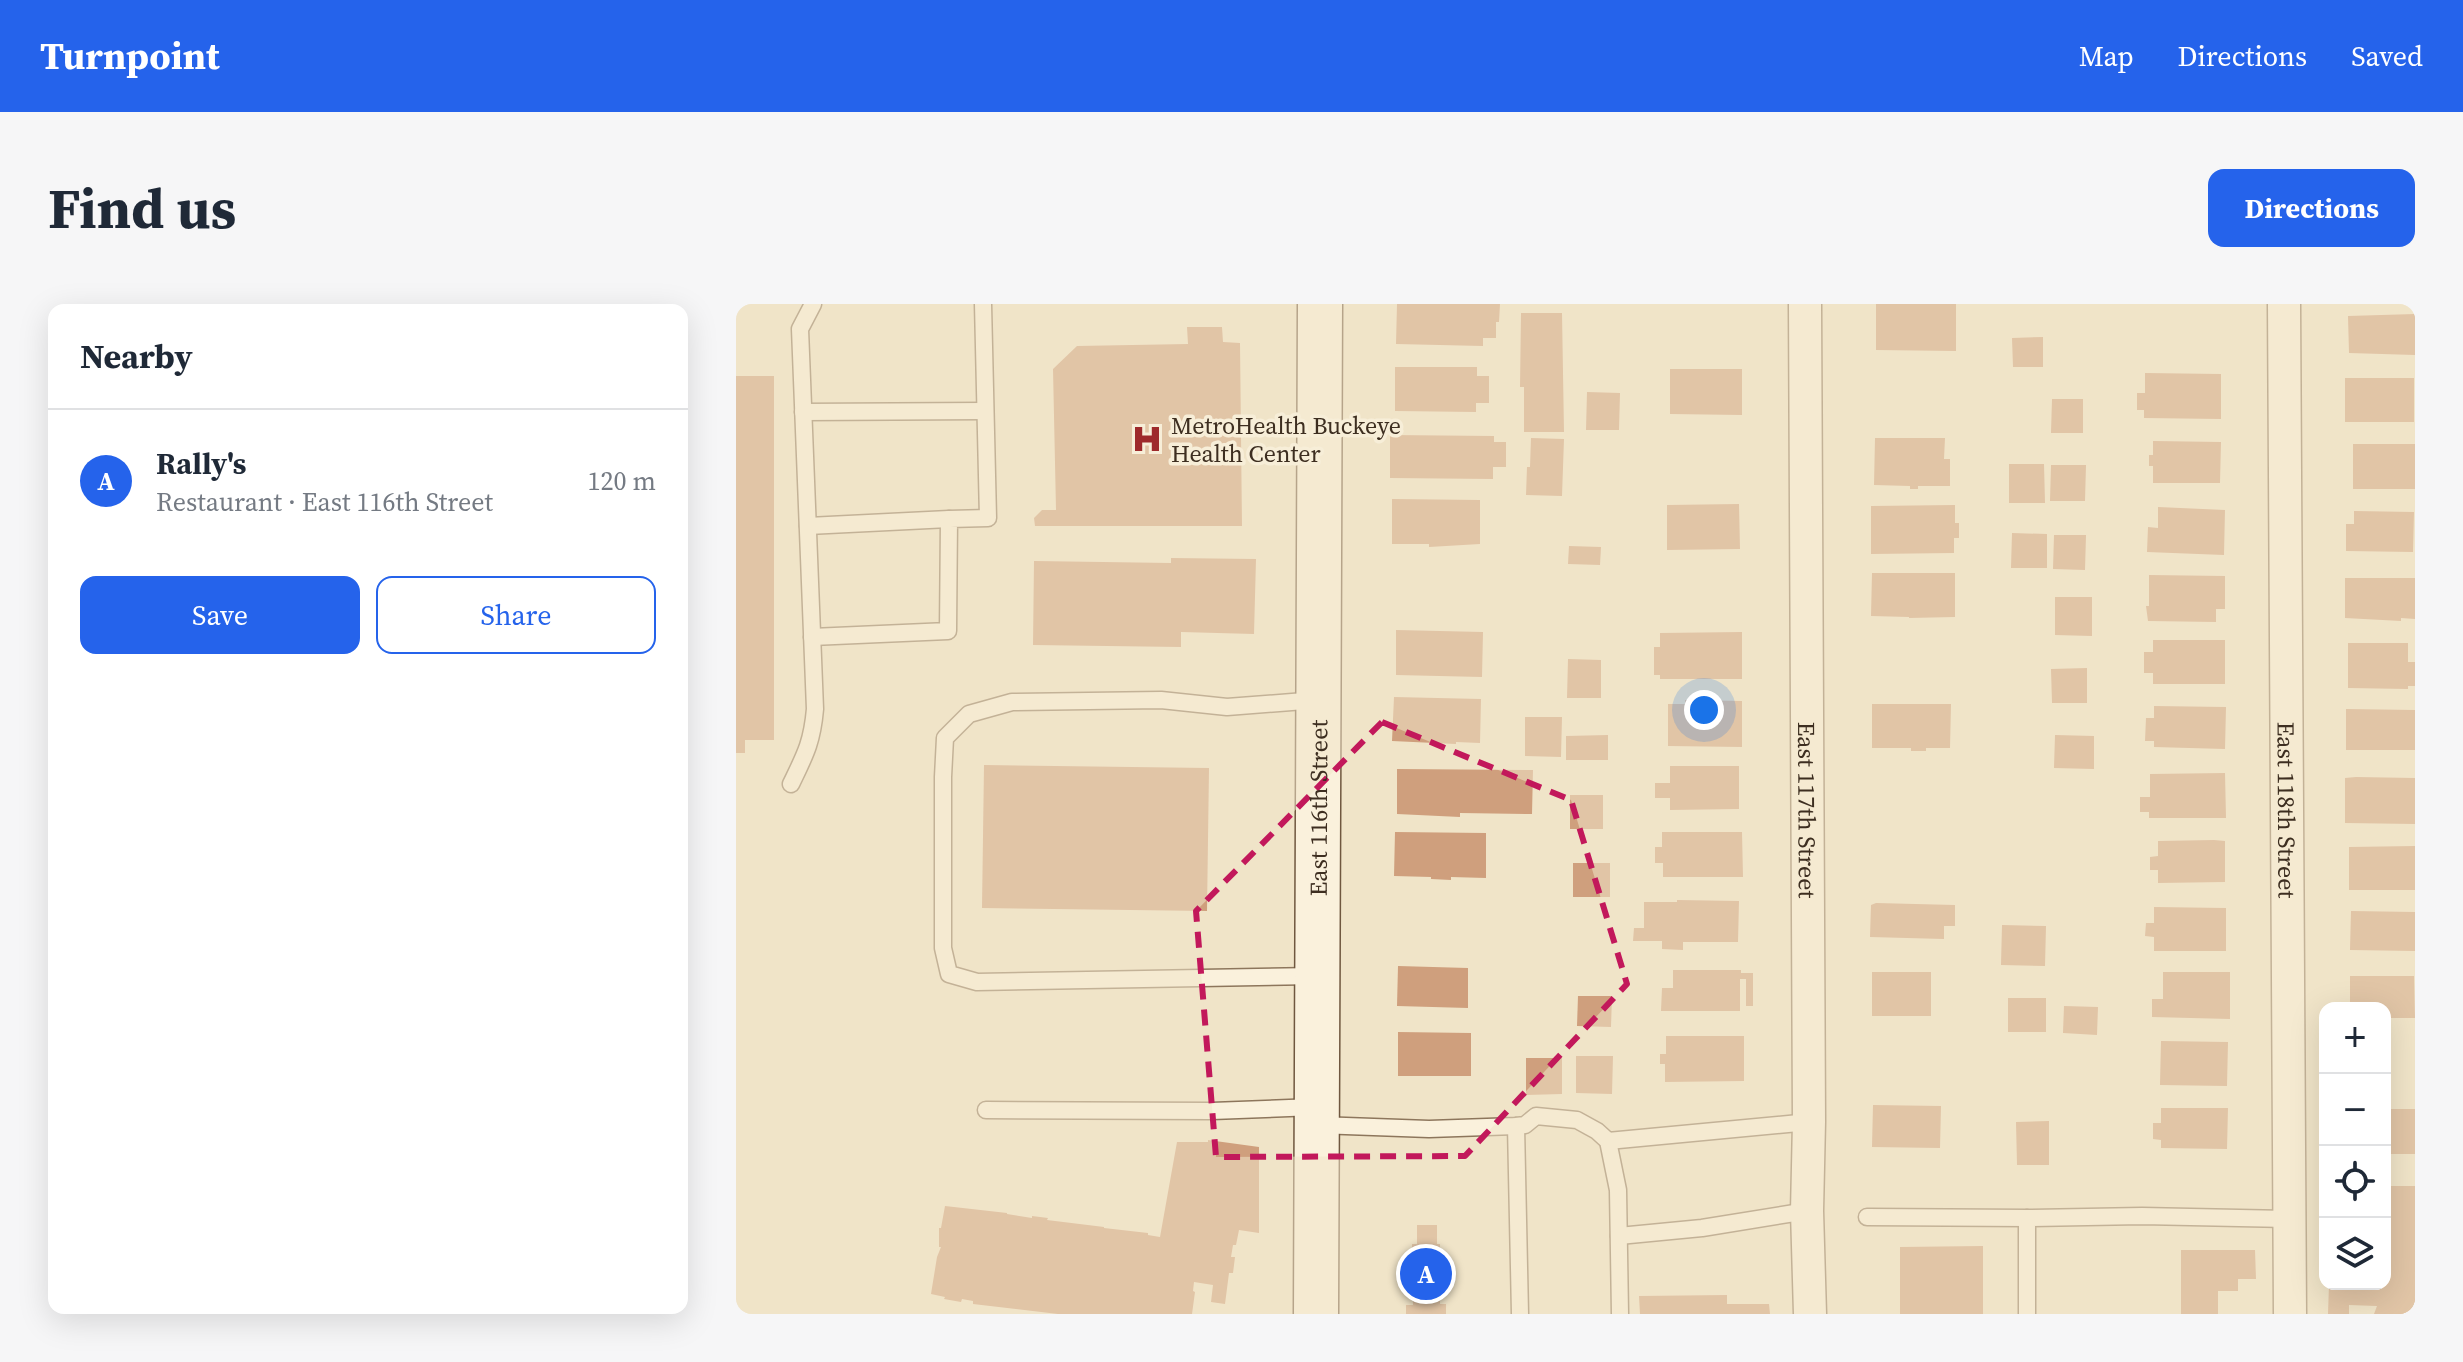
<!DOCTYPE html>
<meta charset="utf-8">
<style>
:root{--surface:#fff;--page:#f6f6f7;--text:#1f2937;--muted:#747a83;--line:#e0e1e3;--accent:#2563eb}
body{margin:0;font-family:"Source Serif 4",serif;background:var(--page);color:var(--text)}
.controls{position:absolute;right:24px;bottom:24px;display:grid;overflow:hidden;border-radius:16px;box-shadow:0 8px 32px #0002}
.controls button{width:72px;height:72px;display:grid;place-items:center;padding:0;border:0;border-bottom:2px solid var(--line);background:var(--surface);color:var(--text);font:40px sans-serif}
.you{position:absolute;left:968px;top:406px;width:28px;height:28px;margin:-20px;border:6px solid #fff;border-radius:50%;background:#1a73e8;box-shadow:0 0 0 12px #1a73e833}
.badge{display:grid;place-items:center;width:52px;height:52px;border-radius:50%;background:var(--accent);color:#fff;font-size:26px;font-weight:700}
.pin{position:absolute;translate:-50% -50%;border:4px solid #fff;box-shadow:0 2px 8px #0006}
.list{margin:0;padding:0;list-style:none}
h2{display:flex;justify-content:space-between;align-items:center;height:104px;margin:0;padding:0 32px;font-size:34px}
h2 small{font-size:26px;font-weight:400;color:var(--muted)}
.list li{display:grid;grid-template-columns:52px 1fr auto;gap:24px;align-items:center;box-sizing:border-box;height:144px;padding:0 32px;border-top:2px solid var(--line)}
.list b{display:block;font-size:30px;white-space:nowrap}
.list p{margin:0;font-size:26px;white-space:nowrap;color:var(--muted)}
.list em{font-size:26px;font-style:normal;color:var(--muted)}
.actions{display:flex;gap:16px;padding:24px 32px}
.actions a{flex:1;padding:18px 0;border:2px solid var(--accent);border-radius:16px;text-align:center;font-size:28px;color:var(--accent)}
.actions .main{background:var(--accent);color:#fff}
.icon{flex:none;width:44px;height:44px;fill:none;stroke:currentColor;stroke-width:2;stroke-linecap:round;stroke-linejoin:round}
.map{position:relative;flex:none;width:1679px;height:1010px;overflow:hidden;border-radius:16px}
header{display:flex;align-items:center;gap:48px;box-sizing:border-box;height:112px;padding:0 40px;background:var(--accent);color:#fff}
header strong{font-size:38px}
nav{display:flex;gap:44px;margin-inline-start:auto;font-size:28px}
.intro{display:flex;align-items:center;justify-content:space-between;box-sizing:border-box;height:192px;padding:0 48px}
h1{margin:0;font-size:56px}
.button{padding:20px 36px;border-radius:16px;background:var(--accent);color:#fff;font-size:28px;font-weight:700}
main{display:flex;gap:48px;padding:0 48px}
aside{flex:1;background:var(--surface);border-radius:16px;box-shadow:0 8px 32px #0002}
.map>svg:first-child{display:block}
.building{fill:#cf9f7d}
.lines{fill:none;stroke-linecap:round;stroke-linejoin:round}
.service-casing{stroke:#8d765c;stroke-width:19}
.minor-casing{stroke:#8d765c;stroke-width:35}
.secondary-casing{stroke:#6f573f;stroke-width:47}
.service{stroke:#faf1dc;stroke-width:16}
.minor{stroke:#faf1dc;stroke-width:32}
.secondary{stroke:#faf1dc;stroke-width:44}
.marked{fill:none;stroke:#c2185b;stroke-width:6;stroke-dasharray:16 10;stroke-linejoin:round}
.labels{text-anchor:middle;dominant-baseline:central;stroke-width:7;stroke-linejoin:round;paint-order:stroke}
.poi-label{font-size:24px;fill:#3d2e20;stroke:#f7eed8;text-anchor:start}
.street-label{font-size:24px;fill:#3d2e20;stroke:#f7eed8}
</style>
<header>
<strong>Turnpoint</strong>
<nav><a>Map</a><a>Directions</a><a>Saved</a></nav>
</header>
<div class="intro"><h1>Find us</h1><a class="button">Directions</a></div>
<main>
<aside>
<h2>Nearby<small></small></h2>
<ul class="list">
<li><span class="badge">A</span><div><b>Rally's</b><p>Restaurant · East 116th Street</p></div><em>120 m</em></li>
</ul>
<div class="actions"><a class="main">Save</a><a>Share</a></div>
</aside>
<div class="map">
<svg width="1679" height="1010" viewBox="0 0 1679 1010">
<rect width="100%" height="100%" fill="#f0e4c8"/>
<g class="building">
<polygon points="661,0 764,0 763,18 760,18 760,34 747,34 747,42 660,40"/>
<polygon points="1140,0 1220,0 1220,47 1140,46"/>
<polygon points="785,9 826,9 828,128 788,128 788,83 784,83"/>
<polygon points="1679,10 1679,51 1613,49 1612,12"/>
<polygon points="451,23 486,23 487,38 504,39 506,222 299,222 298,214 306,206 320,206 317,65 341,42 452,40"/>
<polygon points="1307,33 1307,63 1277,63 1276,34"/>
<polygon points="659,63 741,63 741,72 753,72 753,99 740,99 740,108 659,107"/>
<polygon points="934,65 1006,65 1006,111 934,110"/>
<polygon points="1409,69 1485,70 1485,115 1408,114 1408,106 1401,106 1401,89 1409,89"/>
<polygon points="0,72 38,72 38,436 9,436 9,449 0,449"/>
<rect x="1609" y="74" width="69" height="44"/>
<polygon points="851,88 884,89 883,126 850,126"/>
<polygon points="1316,95 1347,95 1347,129 1315,129"/>
<polygon points="654,131 758,132 758,138 770,138 770,163 757,163 757,175 654,174"/>
<polygon points="795,134 828,135 826,192 790,191 791,163 794,163"/>
<polygon points="1139,134 1209,134 1208,155 1214,155 1214,182 1182,182 1182,185 1174,185 1174,182 1138,181"/>
<polygon points="1417,137 1485,138 1484,179 1417,179 1417,162 1413,162 1413,151 1417,151"/>
<rect x="1617" y="140" width="62" height="45"/>
<polygon points="1273,160 1308,160 1309,199 1273,199"/>
<polygon points="1315,161 1350,161 1349,197 1314,197"/>
<polygon points="656,195 744,196 744,240 693,243 693,240 656,240"/>
<polygon points="1003,200 1004,245 931,246 931,201"/>
<polygon points="1219,201 1219,219 1223,219 1223,234 1218,234 1218,249 1135,250 1135,202"/>
<polygon points="1422,203 1489,206 1488,251 1411,248 1412,223 1422,224"/>
<polygon points="1618,207 1678,208 1677,248 1610,247 1610,220 1618,220"/>
<polygon points="1276,229 1311,230 1311,264 1275,264"/>
<polygon points="1318,231 1350,231 1349,266 1317,265"/>
<polygon points="833,242 865,243 864,261 832,260"/>
<polygon points="435,254 520,255 518,330 445,328 445,343 297,341 298,257 435,259"/>
<polygon points="1136,269 1219,269 1219,313 1173,314 1173,313 1135,312"/>
<polygon points="1413,271 1489,272 1489,305 1480,305 1480,318 1412,317 1410,302 1413,302"/>
<polygon points="1609,274 1679,274 1679,315 1665,314 1665,317 1609,314"/>
<polygon points="1319,293 1356,293 1356,332 1319,331"/>
<polygon points="660,326 747,328 746,373 660,371"/>
<polygon points="1006,328 1006,375 924,375 924,371 918,371 918,343 924,343 924,329"/>
<polygon points="1417,336 1489,336 1489,380 1417,380 1417,369 1408,369 1408,348 1417,348"/>
<polygon points="1612,339 1672,339 1672,358 1679,358 1679,382 1672,382 1672,385 1612,384"/>
<polygon points="832,355 865,356 865,394 831,394"/>
<polygon points="1351,364 1351,399 1316,399 1315,365"/>
<polygon points="658,393 745,395 744,439 720,438 720,440 656,437"/>
<polygon points="949,396 1006,397 1006,443 932,442 932,400 949,400"/>
<polygon points="1136,400 1215,400 1214,444 1190,444 1190,447 1175,447 1175,444 1136,444"/>
<polygon points="1418,402 1490,403 1489,445 1418,443 1418,437 1409,437 1410,414 1418,414"/>
<polygon points="1610,405 1679,406 1679,446 1610,446"/>
<polygon points="789,413 826,413 825,453 789,452"/>
<polygon points="872,431 872,456 830,456 830,432"/>
<polygon points="1319,431 1358,432 1358,465 1318,464"/>
<polygon points="248,461 473,464 471,607 246,604"/>
<polygon points="934,462 1003,462 1003,505 934,506 934,494 919,494 919,479 934,479"/>
<polygon points="661,465 797,466 796,510 724,509 724,513 661,510"/>
<polygon points="1489,469 1490,514 1413,514 1413,508 1404,508 1404,493 1414,493 1414,470"/>
<polygon points="1620,473 1679,474 1679,520 1609,519 1609,474"/>
<rect x="834" y="491" width="33" height="34"/>
<polygon points="659,528 750,529 750,574 715,573 715,576 695,575 695,573 658,572"/>
<polygon points="926,528 1006,528 1007,573 927,573 927,559 919,559 919,543 926,543"/>
<polygon points="1478,536 1489,537 1489,578 1422,579 1422,566 1414,566 1414,553 1422,552 1422,537"/>
<polygon points="1679,542 1679,586 1613,586 1613,543"/>
<rect x="837" y="559" width="37" height="34"/>
<polygon points="941,596 1003,597 1002,638 947,638 947,646 926,645 926,637 897,637 898,624 908,624 908,598 941,598"/>
<polygon points="1140,599 1219,601 1219,622 1208,622 1208,635 1134,633 1135,601"/>
<polygon points="1418,603 1490,604 1490,647 1418,647 1418,633 1409,632 1410,619 1418,619"/>
<polygon points="1615,607 1679,608 1679,647 1614,646"/>
<polygon points="1266,621 1310,622 1309,662 1265,661"/>
<polygon points="662,662 732,664 732,704 661,702"/>
<polygon points="937,666 1005,666 1005,669 1017,669 1017,702 1010,702 1010,675 1004,675 1004,707 925,707 926,684 937,684"/>
<rect x="1136" y="668" width="59" height="44"/>
<polygon points="1427,668 1494,668 1494,715 1416,713 1416,695 1427,695"/>
<polygon points="1614,672 1678,672 1679,714 1649,714 1649,704 1614,704"/>
<polygon points="842,692 876,692 875,723 841,722"/>
<rect x="1272" y="694" width="38" height="34"/>
<polygon points="1328,702 1362,703 1361,731 1327,729"/>
<polygon points="662,728 735,729 735,772 662,772"/>
<polygon points="930,732 1008,732 1008,777 929,778 929,760 924,760 924,750 930,750"/>
<polygon points="1425,737 1492,738 1491,782 1424,781"/>
<polygon points="840,752 877,752 876,790 840,789"/>
<polygon points="790,754 826,754 826,790 790,791"/>
<polygon points="1137,801 1205,802 1204,844 1136,843"/>
<polygon points="1425,804 1492,804 1491,845 1425,844 1425,836 1417,835 1417,819 1425,819"/>
<rect x="1649" y="805" width="30" height="45"/>
<polygon points="1313,817 1313,861 1281,861 1280,818"/>
<polygon points="472,836 523,843 523,929 503,926 500,941 497,941 495,953 499,953 497,969 493,969 489,1000 475,998 477,981 458,978 457,987 459,988 456,1010 322,1010 237,1000 237,997 226,995 225,998 208,995 209,993 195,990 201,953 205,943 203,943 203,924 205,924 209,902 271,909 271,910 296,914 296,912 312,914 311,916 368,923 368,924 412,929 412,931 424,933 441,838 472,838"/>
<polygon points="1649,882 1679,882 1679,1010 1638,1010 1641,1002 1613,1001 1613,1010 1592,1010 1593,980 1649,980"/>
<polygon points="681,921 701,921 701,940 704,940 704,1000 710,1000 710,1010 670,1010 670,1001 677,1001 676,940 681,940"/>
<polygon points="1247,942 1247,1010 1164,1010 1164,943"/>
<polygon points="1445,946 1519,946 1520,975 1502,975 1502,987 1482,987 1482,1010 1445,1010"/>
<polygon points="991,991 991,1000 1033,1000 1034,1010 904,1010 903,992"/>
</g>
<g class="lines">
<g class="service-casing">
<g id="service">
<polyline points="67,108 249,107"/>
<polyline points="72,222 213,215"/>
<polyline points="76,333 212,327 213,215 252,214 247,0"/>
<path d="M55 480C69 451 76 439 79 405L64 25 77 0"/>
<polyline points="579,672 241,678 213,670 207,644 207,473 209,434 233,410 276,398 425,396 491,403 581,396"/>
<polyline points="250,806 476,807 579,803"/>
<polyline points="582,821 693,825 780,822 789,821 800,812 841,816 861,827 872,837 882,886 884,1010"/>
<polyline points="780,822 784,1010"/>
<polyline points="872,837 1073,818"/>
<polyline points="1131,913 1291,914"/>
<polyline points="883,932 966,924 1071,907"/>
<polyline points="1291,1010 1291,914 1406,912 1554,915"/>
</g>
</g>
<g class="minor-casing">
<g id="minor">
<path id="s1" d="M1069 0 1073 818 1071 907 1074 1010"/>
<path id="s2" d="M1548 0 1554 1010"/>
</g>
</g>
<g class="secondary-casing">
<g id="secondary">
<path id="s3" d="M580 1010 584 0"/>
</g>
</g>
<use href="#service" class="service"/>
<use href="#minor" class="minor"/>
<use href="#secondary" class="secondary"/>
</g>
<path d="M0 0H1679V1010H0ZM646 418 835 496 891 680 729 852 480 853 460 607Z" fill="#f0e4c8" fill-opacity=".55" fill-rule="evenodd"/>
<path class="marked" d="M646 418 835 496 891 680 729 852 480 853 460 607Z"/>
<defs>
<g id="hospital-bare" transform="scale(2.4)"><path d="M-5-5h3v3.5h4V-5h3V5h-3V1.5h-4V5h-3Z" fill="#9e2a2b" stroke="#f7eed8" stroke-width="2.5" paint-order="stroke"/></g>
</defs>
<g fill-rule="evenodd">
<use href="#hospital-bare" x="411" y="135"/>
</g>
<g class="labels">
<g class="poi-label">
<text x="435" y="121">MetroHealth Buckeye<tspan x="435" dy="28">Health Center</tspan></text>
</g>
<g class="street-label">
<text stroke="none"><textPath href="#s3" startOffset="506">East 116th Street</textPath></text>
<text stroke="none"><textPath href="#s1" startOffset="506">East 117th Street</textPath></text>
<text stroke="none"><textPath href="#s2" startOffset="506">East 118th Street</textPath></text>
</g>
</g>
</svg>
<div class="controls">
<button>+</button>
<button>−</button>
<button><svg class="icon" aria-label="locate" viewBox="0 0 24 24"><circle cx="12" cy="12" r="6"/><path d="M12 2v4M12 18v4M2 12h4M18 12h4"/></svg></button>
<button><svg class="icon" aria-label="layers" viewBox="0 0 24 24"><path d="M12 4l9 5-9 5-9-5zM3 14l9 5 9-5"/></svg></button>
</div>
<div class="you"></div>
<div class="pin badge" style="left:690px;top:970px">A</div>
</div>
</main>
